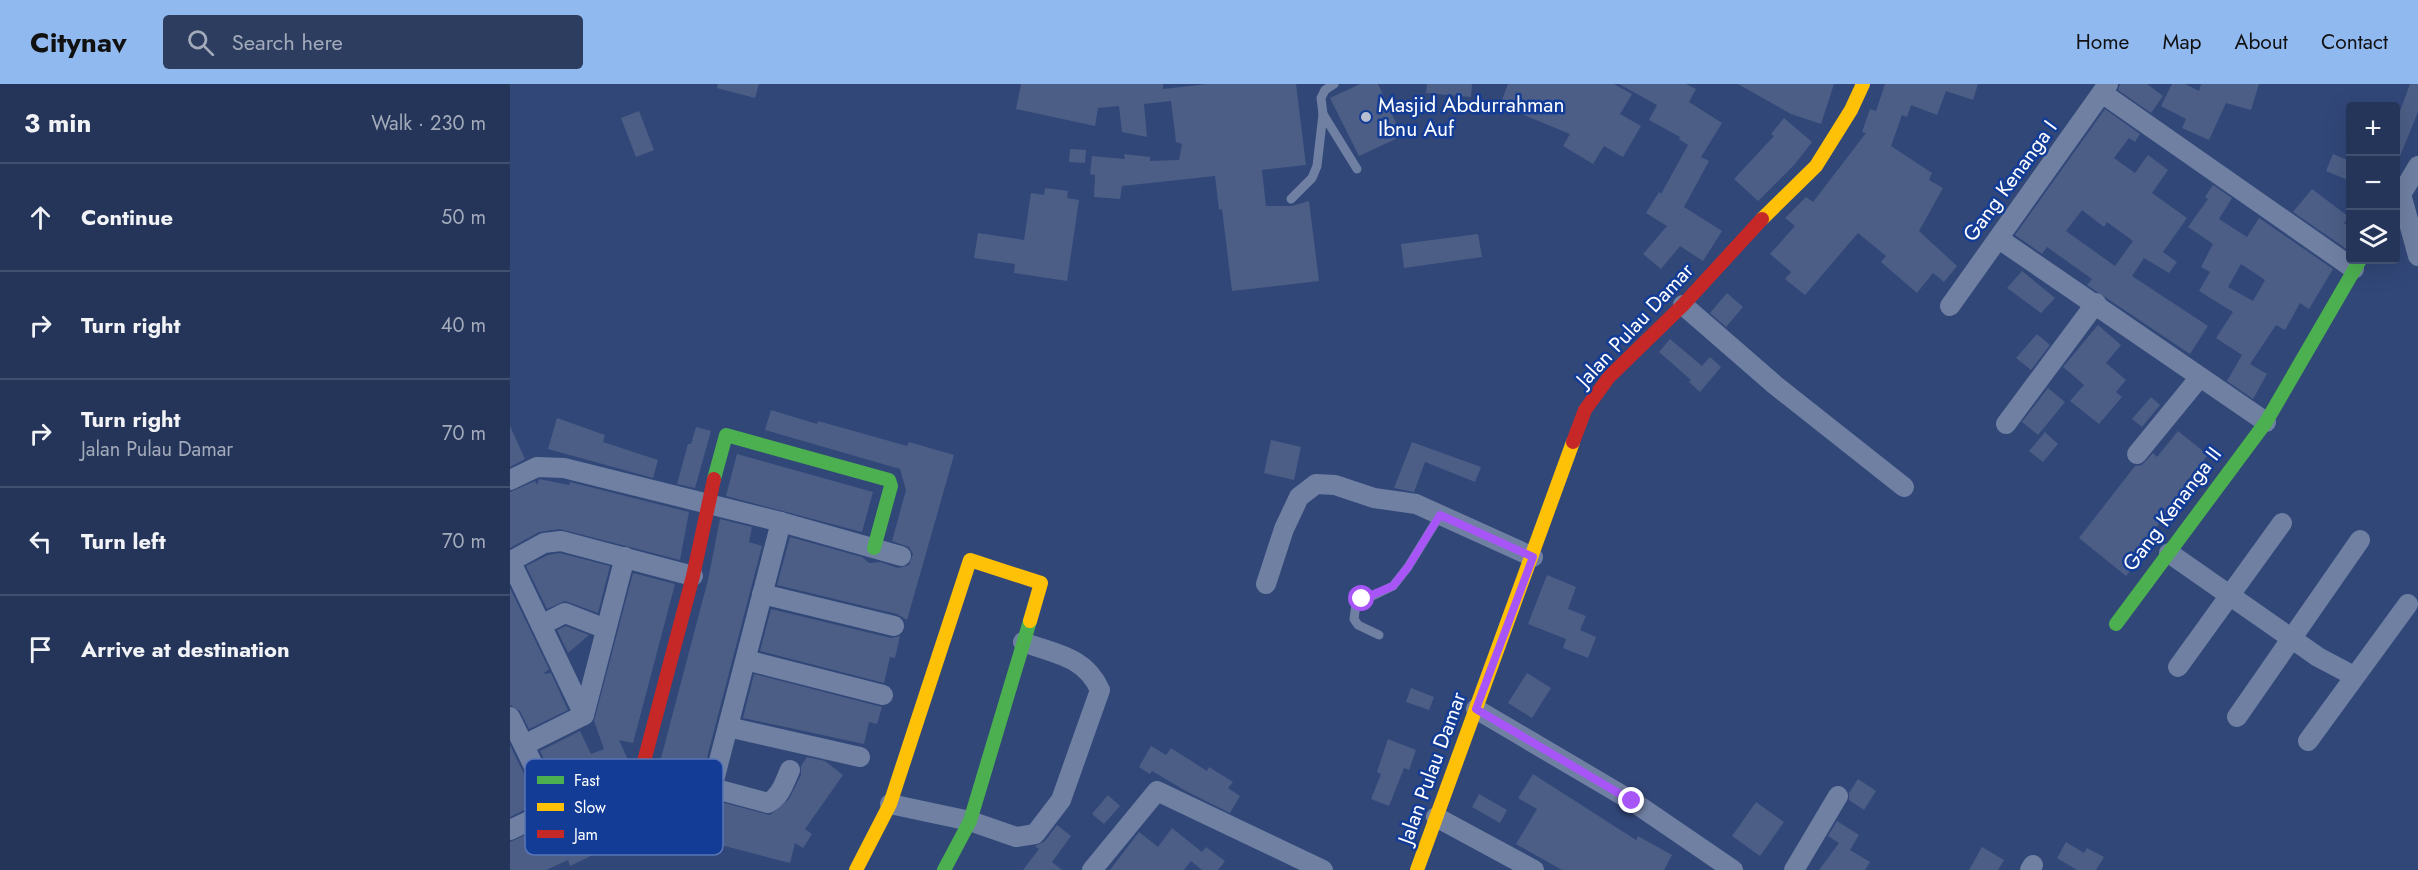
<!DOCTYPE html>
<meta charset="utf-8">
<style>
:root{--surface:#25355a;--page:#2d3d60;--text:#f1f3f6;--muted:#a3abbb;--line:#425070;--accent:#90b9f0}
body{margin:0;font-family:Jost,sans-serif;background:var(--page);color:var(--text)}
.controls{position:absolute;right:18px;top:18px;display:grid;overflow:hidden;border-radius:6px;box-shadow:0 6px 24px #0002}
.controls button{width:54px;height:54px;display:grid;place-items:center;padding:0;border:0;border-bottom:2px solid var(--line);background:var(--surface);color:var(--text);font:30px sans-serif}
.stop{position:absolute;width:18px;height:18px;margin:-14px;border:4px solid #a855f7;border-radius:50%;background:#fff}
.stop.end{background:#a855f7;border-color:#fff;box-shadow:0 2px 6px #0008}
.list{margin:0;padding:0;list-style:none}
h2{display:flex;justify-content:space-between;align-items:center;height:78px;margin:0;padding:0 24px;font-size:26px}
h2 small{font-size:20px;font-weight:400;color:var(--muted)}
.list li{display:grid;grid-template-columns:39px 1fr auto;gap:18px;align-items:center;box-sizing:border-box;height:108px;padding:0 24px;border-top:2px solid var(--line)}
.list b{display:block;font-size:22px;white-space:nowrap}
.list p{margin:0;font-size:20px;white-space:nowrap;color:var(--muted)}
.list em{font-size:20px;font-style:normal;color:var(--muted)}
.icon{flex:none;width:33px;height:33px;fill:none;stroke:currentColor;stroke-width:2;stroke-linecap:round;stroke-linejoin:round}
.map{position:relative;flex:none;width:1908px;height:786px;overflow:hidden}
header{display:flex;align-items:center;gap:36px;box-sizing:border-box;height:84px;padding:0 30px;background:var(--accent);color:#111}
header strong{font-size:28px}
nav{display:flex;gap:33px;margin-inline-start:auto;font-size:21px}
.search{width:420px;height:54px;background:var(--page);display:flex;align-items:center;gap:15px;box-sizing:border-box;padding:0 21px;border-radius:6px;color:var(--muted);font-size:22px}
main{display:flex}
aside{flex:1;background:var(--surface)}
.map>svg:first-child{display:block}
.building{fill:#4c5e86;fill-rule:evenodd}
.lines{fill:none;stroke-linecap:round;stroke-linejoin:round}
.lane{stroke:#7080a3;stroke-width:9}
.street{stroke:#7080a3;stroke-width:20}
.fast{stroke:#4caf50;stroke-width:14}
.slow{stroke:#ffc107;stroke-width:14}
.jam{stroke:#c62828;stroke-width:14}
.route{stroke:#a855f7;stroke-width:8}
.poi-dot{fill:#b7bfd0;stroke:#133c96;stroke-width:2}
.labels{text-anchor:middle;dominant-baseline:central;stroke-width:5;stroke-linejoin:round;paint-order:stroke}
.poi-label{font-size:21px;fill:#fff;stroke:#133c96;text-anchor:start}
.street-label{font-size:21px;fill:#fff;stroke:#133c96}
.key{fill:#133c96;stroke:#5a76b6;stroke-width:1.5}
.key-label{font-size:16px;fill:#fff}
</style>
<header>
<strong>Citynav</strong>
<div class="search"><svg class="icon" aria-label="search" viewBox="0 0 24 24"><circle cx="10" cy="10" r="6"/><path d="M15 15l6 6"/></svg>Search here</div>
<nav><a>Home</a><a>Map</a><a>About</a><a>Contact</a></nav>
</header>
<main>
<aside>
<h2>3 min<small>Walk · 230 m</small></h2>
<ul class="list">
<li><svg class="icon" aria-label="ahead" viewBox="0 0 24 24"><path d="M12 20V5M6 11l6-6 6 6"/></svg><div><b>Continue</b></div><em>50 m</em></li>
<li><svg class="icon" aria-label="right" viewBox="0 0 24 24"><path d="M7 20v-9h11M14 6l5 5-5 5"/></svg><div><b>Turn right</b></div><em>40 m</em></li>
<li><svg class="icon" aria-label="right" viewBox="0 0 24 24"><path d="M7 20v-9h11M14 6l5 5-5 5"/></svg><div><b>Turn right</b><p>Jalan Pulau Damar</p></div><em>70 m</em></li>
<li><svg class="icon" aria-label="left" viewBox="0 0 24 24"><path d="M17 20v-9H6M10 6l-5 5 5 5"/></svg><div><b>Turn left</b></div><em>70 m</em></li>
<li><svg class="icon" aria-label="arrive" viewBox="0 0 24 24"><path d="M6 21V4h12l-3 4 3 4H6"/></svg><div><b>Arrive at destination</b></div></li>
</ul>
</aside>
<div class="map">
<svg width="1908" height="786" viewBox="0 0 1908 786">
<rect width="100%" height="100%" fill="#314778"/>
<g class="building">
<polygon points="208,0 249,0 245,14 207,4"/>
<polygon points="511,0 653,0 653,5 698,0 786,0 796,81 752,86 756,122 782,122 799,117 809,197 722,207 712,125 709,126 705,92 612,102 610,115 584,113 585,91 580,90 582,72 615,75 614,70 640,73 640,77 669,76 672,60 666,58 661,17 634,20 637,53 612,48 609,22 588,24 585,42 506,25"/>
<polygon points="850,0 868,0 892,52 849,72 820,14"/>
<polygon points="917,0 962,0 961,13 916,9"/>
<polygon points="998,0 1104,0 1122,10 1110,30 1131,42 1113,73 1094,62 1083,80 1053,62 1060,50 990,21"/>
<polygon points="1109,0 1176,0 1186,5 1179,18 1212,39 1191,73 1199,77 1174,123 1212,147 1193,177 1170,162 1151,185 1133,170 1157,142 1136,129 1149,108 1151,110 1178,61 1169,55 1170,53 1139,36 1147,21"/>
<polygon points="1228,0 1324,0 1311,40 1281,30"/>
<polygon points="1375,0 1468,0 1463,16 1436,7 1427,31 1401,21 1397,33 1392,31 1381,62 1422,89 1419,96 1433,104 1409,147 1447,182 1434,198 1423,189 1407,209 1371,178 1376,172 1348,149 1295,211 1275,195 1281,188 1260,170 1285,142 1275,134 1296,113 1303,118 1356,49 1352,48 1360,25 1366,27"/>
<polygon points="1610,0 1637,0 1653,12 1641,29 1608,6"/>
<polygon points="1662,0 1675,0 1689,7 1691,0 1749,0 1741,26 1716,19 1699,56 1672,44 1676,35 1651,22"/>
<polygon points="1900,0 1908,0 1908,28 1886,82 1886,38"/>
<path d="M1595 25 1630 50 1625 58 1619 54 1604 74 1625 89 1638 71 1658 86 1642 109 1677 134 1653 168 1667 178 1659 189 1634 174 1622 192 1698 242 1680 270 1577 201 1582 195 1537 163 1532 170 1505 151ZM1572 126 1594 143 1597 138 1623 157 1605 182 1556 147Z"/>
<polygon points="129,27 144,66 126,73 111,34"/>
<polygon points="1274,34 1302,58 1285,80 1248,117 1224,95 1264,52 1261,50"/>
<polygon points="560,65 576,66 575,79 559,78"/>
<polygon points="1823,70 1840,77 1840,97 1816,87"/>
<path d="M1703 101 1722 114 1709 135 1737 153 1749 134 1823 185 1799 225 1790 219 1775 246 1766 241 1740 280 1757 290 1743 315 1717 297 1732 271 1706 254 1723 228 1689 207 1700 188 1691 183 1703 160 1678 143 1698 115 1695 113ZM1731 180 1755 196 1743 217 1718 203Z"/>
<polygon points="535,104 558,107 557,114 569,116 557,197 504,189 505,180 464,174 468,149 514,156 521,109 534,111"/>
<polygon points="1802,105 1839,133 1834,139 1840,145 1840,163 1838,166 1783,128"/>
<polygon points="968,150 972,173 894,184 891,160"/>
<polygon points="1512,187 1545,214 1531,229 1497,204"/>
<polygon points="1217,209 1233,223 1216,243 1200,229"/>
<polygon points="1588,241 1611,261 1596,279 1616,296 1606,308 1612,313 1589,340 1560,317 1574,301 1553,283"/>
<polygon points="1527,250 1540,261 1521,286 1506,274"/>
<polygon points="1160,255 1192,282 1200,273 1211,283 1190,308 1179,298 1181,296 1149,268"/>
<polygon points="1538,304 1555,318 1528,351 1512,338"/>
<polygon points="1641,313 1650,321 1632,343 1622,335"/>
<polygon points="261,326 307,340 308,337 397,362 399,358 444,371 397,536 387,530 267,501 280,453 352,473 359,479 370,478 388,484 399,481 403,470 399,463 382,457 396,406 390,385 255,346"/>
<polygon points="47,334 95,351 93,358 148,376 143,394 38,365"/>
<polygon points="0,342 15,375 0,383"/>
<polygon points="186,343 201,347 185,404 167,400 178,360 181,360"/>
<polygon points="1668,347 1698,371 1676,398 1681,401 1638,453 1644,457 1616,492 1569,454 1625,382 1632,381 1643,369 1647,373"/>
<polygon points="1535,348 1548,360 1533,378 1519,367"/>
<polygon points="761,356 791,363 784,396 754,389"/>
<polygon points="902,358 971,383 965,398 915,378 904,408 884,404"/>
<polygon points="227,370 363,408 352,448 216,412"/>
<polygon points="29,395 59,401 60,398 179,428 170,476 50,445 29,448 0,464 0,408 25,397 27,401"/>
<polygon points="210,435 242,443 239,458 252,462 193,689 150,678 198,496"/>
<polygon points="50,469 100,482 88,529 55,517 37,525 16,482 38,471"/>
<polygon points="123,489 165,500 123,659 109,656 118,676 50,709 30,667 70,647 81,670 94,665 84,637"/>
<polygon points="1037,491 1066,503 1058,525 1076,532 1070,546 1086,553 1078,574 1053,564 1056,555 1018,540"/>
<polygon points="0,504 39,585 33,590 41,589 58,626 19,645 10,627 0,621"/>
<polygon points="261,525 381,554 390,552 385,574 380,573 374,599 250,567"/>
<polygon points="56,542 79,551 58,569 47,546"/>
<polygon points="1017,589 1041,604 1022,634 998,619"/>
<polygon points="244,590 372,623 367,640 359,638 354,660 233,634"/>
<polygon points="901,604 924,613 919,626 896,618"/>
<polygon points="878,655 906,666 899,686 894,684 879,722 861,715 871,690 867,688"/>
<polygon points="0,661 28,719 0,733"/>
<polygon points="641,662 656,671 661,664 697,687 699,683 723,698 718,704 730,712 720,729 676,707 642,687 640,690 629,683"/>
<polygon points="297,673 315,677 333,691 295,745 302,750 293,764 285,759 280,779 211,761 214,746 183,738 182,741 166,737 164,744 145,739 149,725 133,721 139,699 260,731 279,715 291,691 291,682"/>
<polygon points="1023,690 1126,756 1128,752 1162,771 1154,786 1052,786 1006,760 1027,725 1008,714"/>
<polygon points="1348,695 1366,707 1354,726 1339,716 1339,709"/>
<polygon points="969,710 997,726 990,739 962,723"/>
<polygon points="101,711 110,728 92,736 100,753 82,762 85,770 60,782 58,776 36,786 0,786 0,758 44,738 46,742 70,731 68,727"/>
<polygon points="598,711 610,722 594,740 582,730"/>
<polygon points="1246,718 1274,738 1250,772 1222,752"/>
<polygon points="1327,737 1349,751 1340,766 1360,778 1355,786 1309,786 1329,759 1318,752"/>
<polygon points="547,741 561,752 542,778 552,786 513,786 529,765 525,762 535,757"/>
<polygon points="662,744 692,768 696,763 715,777 708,786 692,786 681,777 674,786 600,786 629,748 648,763"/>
<polygon points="1556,758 1574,769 1577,764 1594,773 1586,786 1567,786 1547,774"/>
<polygon points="1472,763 1494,776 1488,786 1459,786"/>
</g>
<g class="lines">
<g class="lane">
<polyline points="813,30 847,85"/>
<polyline points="781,115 802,94 807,82 813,30 811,14 815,6 824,0"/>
<polyline points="869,551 848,541 844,535 846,520 883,502 898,483 930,431"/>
</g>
<g class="street">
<polyline points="1592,9 1844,185"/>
<polyline points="1891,110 1908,172"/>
<polyline points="1886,119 1908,82"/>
<polyline points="1489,155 1756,338"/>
<polyline points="1173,221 1265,301 1394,403"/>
<polyline points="1440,222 1598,0"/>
<polyline points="1496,340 1586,219"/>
<polyline points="1627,370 1690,293"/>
<polyline points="0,396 27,383 54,384 271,438 391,472"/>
<polyline points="1659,469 1808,573 1844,592"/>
<polyline points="0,476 74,631"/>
<polyline points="1,477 34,459 51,457 183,492"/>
<polyline points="756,500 774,445 789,413 806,400 825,401 864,414 906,420 1023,473"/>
<polyline points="252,510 384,542"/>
<polyline points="31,541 55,529 96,545"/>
<polyline points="236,576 373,611"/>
<polyline points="1668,583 1772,439"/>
<polyline points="966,625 1122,717 1223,786"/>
<polyline points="0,633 45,726"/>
<polyline points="1727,633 1850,456"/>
<polyline points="218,643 350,673"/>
<polyline points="1798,657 1898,520"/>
<polyline points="14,661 74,631 115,473"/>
<polyline points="202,704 271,438"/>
<path d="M380 720 460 737 506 753 525 750 551 716 590 606C575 572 545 570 513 558"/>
<polyline points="926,733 1024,786"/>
<path d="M0 746 123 687 132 685 258 719C271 712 274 699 280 686"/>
<polyline points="582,786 647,707 813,786"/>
<polyline points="1284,786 1328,712"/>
<polyline points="1520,786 1523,781"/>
</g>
<g class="fast">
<polyline points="204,395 216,351 379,396 381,402 364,464"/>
<polyline points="1606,540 1756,338 1850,176"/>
<polyline points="434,786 460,737 520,537"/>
</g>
<g class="slow">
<polyline points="1252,135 1306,82 1341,26 1353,0"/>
<polyline points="346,786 380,720 460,476 531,499 520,537"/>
<polyline points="907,786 1063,358"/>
</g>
<g class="jam">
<polyline points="1063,358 1075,326 1099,293 1173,221 1252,135"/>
<polyline points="132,685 183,492 204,395"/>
</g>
</g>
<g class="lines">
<polyline class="route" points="852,515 883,502 898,483 930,431 1023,473 966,625 1122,717"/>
</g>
<circle class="poi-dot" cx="856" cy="33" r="6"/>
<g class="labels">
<g class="poi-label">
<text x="868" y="21">Masjid Abdurrahman<tspan x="868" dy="24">Ibnu Auf</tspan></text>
</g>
<g class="street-label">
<text transform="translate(1500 97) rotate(-54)">Gang Kenanga I</text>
<text transform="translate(1125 241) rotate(-47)">Jalan Pulau Damar</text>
<text transform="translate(1662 425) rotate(-53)">Gang Kenanga II</text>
<text transform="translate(922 684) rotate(-70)">Jalan Pulau Damar</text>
</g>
</g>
<rect x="15" y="675" width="198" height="96" rx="9" class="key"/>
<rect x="27" y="692" width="27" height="8" fill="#4caf50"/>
<rect x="27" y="719" width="27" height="8" fill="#ffc107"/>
<rect x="27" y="746" width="27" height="8" fill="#c62828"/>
<g class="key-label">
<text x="64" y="702">Fast</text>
<text x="64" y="729">Slow</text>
<text x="64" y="756">Jam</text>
</g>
</svg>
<div class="controls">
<button>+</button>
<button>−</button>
<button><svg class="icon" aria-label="layers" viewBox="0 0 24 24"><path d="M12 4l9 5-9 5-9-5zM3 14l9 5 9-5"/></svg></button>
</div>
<div class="stop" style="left:852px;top:515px"></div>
<div class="stop end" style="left:1122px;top:717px"></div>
</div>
</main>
